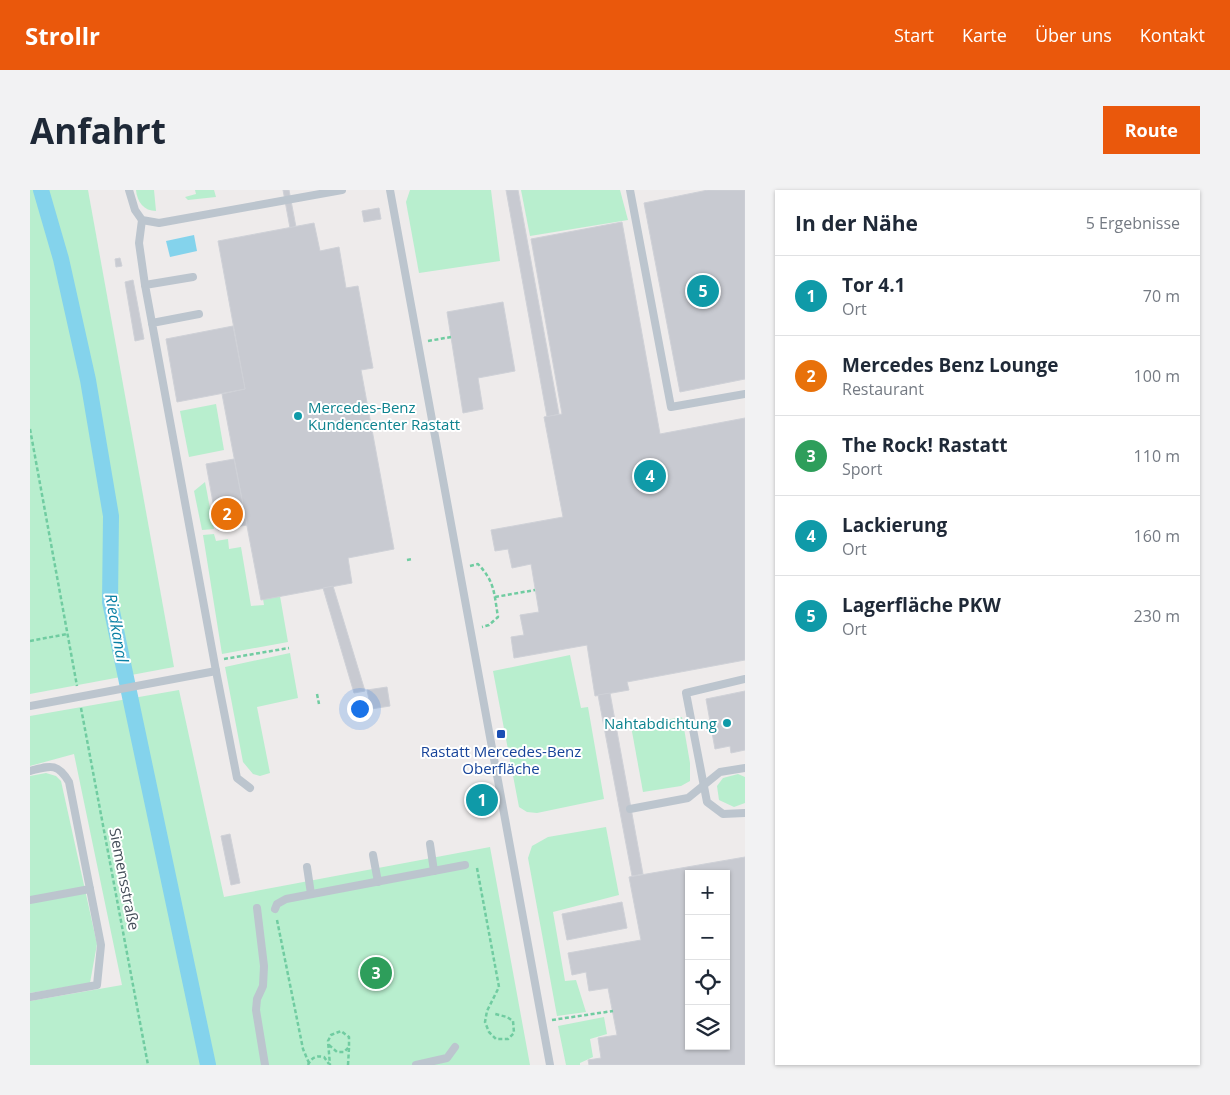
<!DOCTYPE html>
<html lang="de">
<meta charset="utf-8">
<style>
:root{--surface:#fff;--page:#f2f2f3;--text:#1f2937;--muted:#747a83;--line:#e0e1e3;--accent:#ea580c}
body{margin:0;font-family:"Open Sans",sans-serif;background:var(--page);color:var(--text)}
.controls{position:absolute;right:15px;bottom:15px;display:grid;overflow:hidden;border-radius:0px;box-shadow:0 1px 4px #0004}
.controls button{width:45px;height:45px;display:grid;place-items:center;padding:0;border:0;border-bottom:1px solid var(--line);background:var(--surface);color:var(--text);font:25px sans-serif}
.you{position:absolute;left:329px;top:518px;width:18px;height:18px;margin:-12px;border:4px solid #fff;border-radius:50%;background:#1a73e8;box-shadow:0 0 0 8px #1a73e833}
.badge{display:grid;place-items:center;width:32px;height:32px;border-radius:50%;background:var(--accent);color:#fff;font-size:16px;font-weight:700}
.pin{position:absolute;translate:-50% -50%;border:2px solid #fff;box-shadow:0 1px 5px #0006}
.list{margin:0;padding:0;list-style:none}
h2{display:flex;justify-content:space-between;align-items:center;height:65px;margin:0;padding:0 20px;font-size:21px}
h2 small{font-size:16px;font-weight:400;color:var(--muted)}
.list li{display:grid;grid-template-columns:32px 1fr auto;gap:15px;align-items:center;box-sizing:border-box;height:80px;padding:0 20px;border-top:1px solid var(--line)}
.list b{display:block;font-size:19px;white-space:nowrap}
.list p{margin:0;font-size:16px;white-space:nowrap;color:var(--muted)}
.list em{font-size:16px;font-style:normal;color:var(--muted)}
.icon{flex:none;width:28px;height:28px;fill:none;stroke:currentColor;stroke-width:2;stroke-linecap:round;stroke-linejoin:round}
.map{position:relative;flex:none;width:715px;height:875px;overflow:hidden;border-radius:0px}
header{display:flex;align-items:center;gap:30px;box-sizing:border-box;height:70px;padding:0 25px;background:var(--accent);color:#fff}
header strong{font-size:24px}
nav{display:flex;gap:28px;margin-inline-start:auto;font-size:18px}
.intro{display:flex;align-items:center;justify-content:space-between;box-sizing:border-box;height:120px;padding:0 30px}
h1{margin:0;font-size:35px}
.button{padding:12px 22px;border-radius:0px;background:var(--accent);color:#fff;font-size:18px;font-weight:700}
main{display:flex;gap:30px;padding:0 30px}
aside{flex:1;background:var(--surface);border-radius:0px;box-shadow:0 1px 4px #0004}
.map>svg:first-child{display:block}
.green{fill:#b8eece}
.water{fill:#84d3ec}
.lines{fill:none;stroke-linecap:round;stroke-linejoin:round}
.canal{stroke:#84d3ec;stroke-width:16}
.building{fill:#c8cad1;stroke:#cfd1d7;fill-rule:evenodd}
.path{stroke:#70cca1;stroke-width:2.5;stroke-dasharray:4 2.5;stroke-linecap:butt}
.service{stroke:#bcc5ce;stroke-width:8}
.culture-dot{fill:#0f9aa8;stroke:#fff;stroke-width:2}
.transit-dot{fill:#1a4fb4;stroke:#fff;stroke-width:2}
.labels{text-anchor:middle;dominant-baseline:central;stroke-width:4;stroke-linejoin:round;paint-order:stroke}
.culture-label{font-size:15px;fill:#0d838f;stroke:#fff;text-anchor:start}
.transit-label{font-size:15px;fill:#164399;stroke:#fff}
.street-label{font-size:15px;fill:#444e59;stroke:#fff}
.water-label{font-size:16px;font-style:italic;fill:#0b80a5;stroke:#fff}
</style>
<header>
<strong>Strollr</strong>
<nav><a>Start</a><a>Karte</a><a>Über uns</a><a>Kontakt</a></nav>
</header>
<div class="intro"><h1>Anfahrt</h1><a class="button">Route</a></div>
<main>
<div class="map">
<svg width="715" height="875" viewBox="0 0 715 875">
<rect width="100%" height="100%" fill="#eeebeb"/>
<g class="green">
<polygon points="0,0 58,0 144,477 0,504"/>
<path d="M106 0H124L126 21C114 21 107 12 106 0Z"/>
<polygon points="165,0 184,0 186,7 158,10 155,7 166,4"/>
<polygon points="380,0 461,0 470,71 389,83 376,12"/>
<polygon points="491,0 590,0 598,30 500,46"/>
<polygon points="186,214 194,260 159,267 150,221"/>
<polygon points="175,292 184,339 172,340 164,301"/>
<polygon points="184,344 186,351 198,349 199,359 211,357 221,416 234,415 233,409 250,406 258,452 192,464 173,345"/>
<polygon points="260,463 268,508 227,517 240,583 230,586 223,584 213,572 195,477"/>
<polygon points="540,465 551,518 558,517 574,609 507,623 497,622 489,617 463,481"/>
<polygon points="149,500 194,707 460,657 500,875 0,875 0,811 92,795 44,564 0,576 0,526"/>
<polygon points="652,527 660,573 660,591 651,596 613,602 601,536"/>
<polygon points="16,583 26,586 31,591 67,754 60,793 0,803 0,586"/>
<polygon points="708,584 715,587 715,613 704,617 689,610 687,596 693,588"/>
<polygon points="576,637 589,705 523,722 535,791 546,790 556,822 527,826 498,668 502,656 518,647"/>
<polygon points="574,827 577,844 560,849 563,867 550,873 550,875 536,875 528,836"/>
</g>
<polygon class="water" points="164,45 167,61 140,67 136,51"/>
<g class="lines">
<polyline class="canal" points="11,0 31,69 58,190 81,326 80,412 178,875"/>
</g>
<g class="building">
<polygon points="253,0 259,0 266,37 260,38"/>
<polygon points="476,0 488,0 529,224 517,227"/>
<polygon points="678,0 715,0 715,189 650,202 614,13"/>
<polygon points="349,18 351,29 334,32 332,21"/>
<polygon points="592,32 630,244 715,228 715,470 597,492 599,500 565,506 557,455 484,468 481,447 494,445 490,425 509,422 501,374 482,378 478,359 465,361 461,340 533,327 514,227 532,224 501,49"/>
<polygon points="284,33 290,61 309,57 316,98 328,96 343,178 331,180 364,359 318,368 322,393 231,410 192,204 215,199 188,51"/>
<polygon points="90,68 92,76 86,77 85,69"/>
<polygon points="103,90 114,149 105,151 95,92"/>
<polygon points="473,112 485,181 448,188 453,219 433,223 417,122"/>
<polygon points="203,136 215,199 147,212 136,149"/>
<polygon points="204,269 217,335 188,340 176,274"/>
<polygon points="303,396 335,501 324,503 293,398"/>
<polygon points="357,497 360,516 341,519 337,500"/>
<polygon points="715,501 715,560 701,563 700,556 685,559 676,509"/>
<polygon points="580,503 613,684 602,686 568,505"/>
<polygon points="454,605 456,615 449,616 448,606"/>
<polygon points="200,644 210,693 201,695 191,646"/>
<path d="M715 667V875H559L558 870 571 868 568 848 587 845 578 798 559 801 556 782 542 785 538 763 611 750 599 687ZM659 684H696V856H659Z"/>
<polygon points="592,712 597,738 537,750 532,724"/>
</g>
<g class="lines">
<g class="path">
<polyline points="398,151 421,147"/>
<polyline points="0,239 47,496"/>
<polyline points="377,370 383,369"/>
<path d="M440 376 448 374C465 392 464 403 468 427L459 435 452 437"/>
<polyline points="465,407 505,400"/>
<polyline points="0,451 37,444"/>
<polyline points="194,469 259,458"/>
<polyline points="287,504 289,514"/>
<polyline points="51,518 118,875"/>
<polyline points="447,678 469,797 457,821 455,832 459,842 466,849 478,849 484,843 483,831 477,827 465,824"/>
<polyline points="247,730 273,859 279,873"/>
<polyline points="522,830 583,821"/>
<polyline points="299,855 307,862 314,862 319,857 319,847 311,841 301,845 298,851 300,875"/>
<path d="M278 875C281 868 286 865 294 867L299 874"/>
<polyline points="318,875 319,858"/>
</g>
<g class="service">
<polyline points="99,0 105,20 112,30 129,33 312,0"/>
<polyline points="360,0 520,875"/>
<polyline points="600,0 641,217 715,204"/>
<polyline points="112,30 109,53 115,95"/>
<polyline points="169,124 122,133 186,481"/>
<polyline points="122,133 115,95 163,87"/>
<polyline points="715,489 656,503 677,612 693,624 715,623"/>
<polyline points="0,516 186,481 207,588 220,598"/>
<path d="M0 581C20 576 27 572 39 592L71 755 67 795 0 807"/>
<polyline points="600,619 658,608 690,582 715,578"/>
<polyline points="400,654 404,681"/>
<polyline points="343,665 348,692"/>
<polyline points="277,677 281,704"/>
<polyline points="0,710 60,699"/>
<polyline points="227,718 234,776 233,796 227,809 226,820 235,875"/>
<polyline points="245,719 247,714 256,709 435,675"/>
<polyline points="386,875 417,868 425,857"/>
</g>
</g>
<g class="culture-dot">
<circle cx="268" cy="226" r="5"/>
<circle cx="697" cy="533" r="5"/>
</g>
<rect class="transit-dot" x="466" y="539" width="10" height="10" rx="2.5"/>
<g class="labels">
<g class="culture-label">
<text x="278" y="217">Mercedes-Benz<tspan x="278" dy="17">Kundencenter Rastatt</tspan></text>
<text x="687" y="533" text-anchor="end">Nahtabdichtung</text>
</g>
<g class="transit-label">
<text x="471" y="561">Rastatt Mercedes-Benz<tspan x="471" dy="17">Oberfläche</tspan></text>
</g>
<g class="street-label">
<text transform="translate(95 689) rotate(79)">Siemensstraße</text>
</g>
<g class="water-label">
<text transform="translate(87 438) rotate(80)">Riedkanal</text>
</g>
</g>
</svg>
<div class="controls">
<button>+</button>
<button>−</button>
<button><svg class="icon" aria-label="locate" viewBox="0 0 24 24"><circle cx="12" cy="12" r="6"/><path d="M12 2v4M12 18v4M2 12h4M18 12h4"/></svg></button>
<button><svg class="icon" aria-label="layers" viewBox="0 0 24 24"><path d="M12 4l9 5-9 5-9-5zM3 14l9 5 9-5"/></svg></button>
</div>
<div class="you"></div>
<div class="pin badge" style="left:452px;top:610px;background:#0f9aa8">1</div>
<div class="pin badge" style="left:197px;top:324px;background:#e8710a">2</div>
<div class="pin badge" style="left:346px;top:783px;background:#2e9e5b">3</div>
<div class="pin badge" style="left:620px;top:286px;background:#0f9aa8">4</div>
<div class="pin badge" style="left:673px;top:101px;background:#0f9aa8">5</div>
</div>
<aside>
<h2>In der Nähe<small>5 Ergebnisse</small></h2>
<ul class="list">
<li><span class="badge" style="background:#0f9aa8">1</span><div><b>Tor 4.1</b><p>Ort</p></div><em>70 m</em></li>
<li><span class="badge" style="background:#e8710a">2</span><div><b>Mercedes Benz Lounge</b><p>Restaurant</p></div><em>100 m</em></li>
<li><span class="badge" style="background:#2e9e5b">3</span><div><b>The Rock! Rastatt</b><p>Sport</p></div><em>110 m</em></li>
<li><span class="badge" style="background:#0f9aa8">4</span><div><b>Lackierung</b><p>Ort</p></div><em>160 m</em></li>
<li><span class="badge" style="background:#0f9aa8">5</span><div><b>Lagerfläche PKW</b><p>Ort</p></div><em>230 m</em></li>
</ul>
</aside>
</main>
